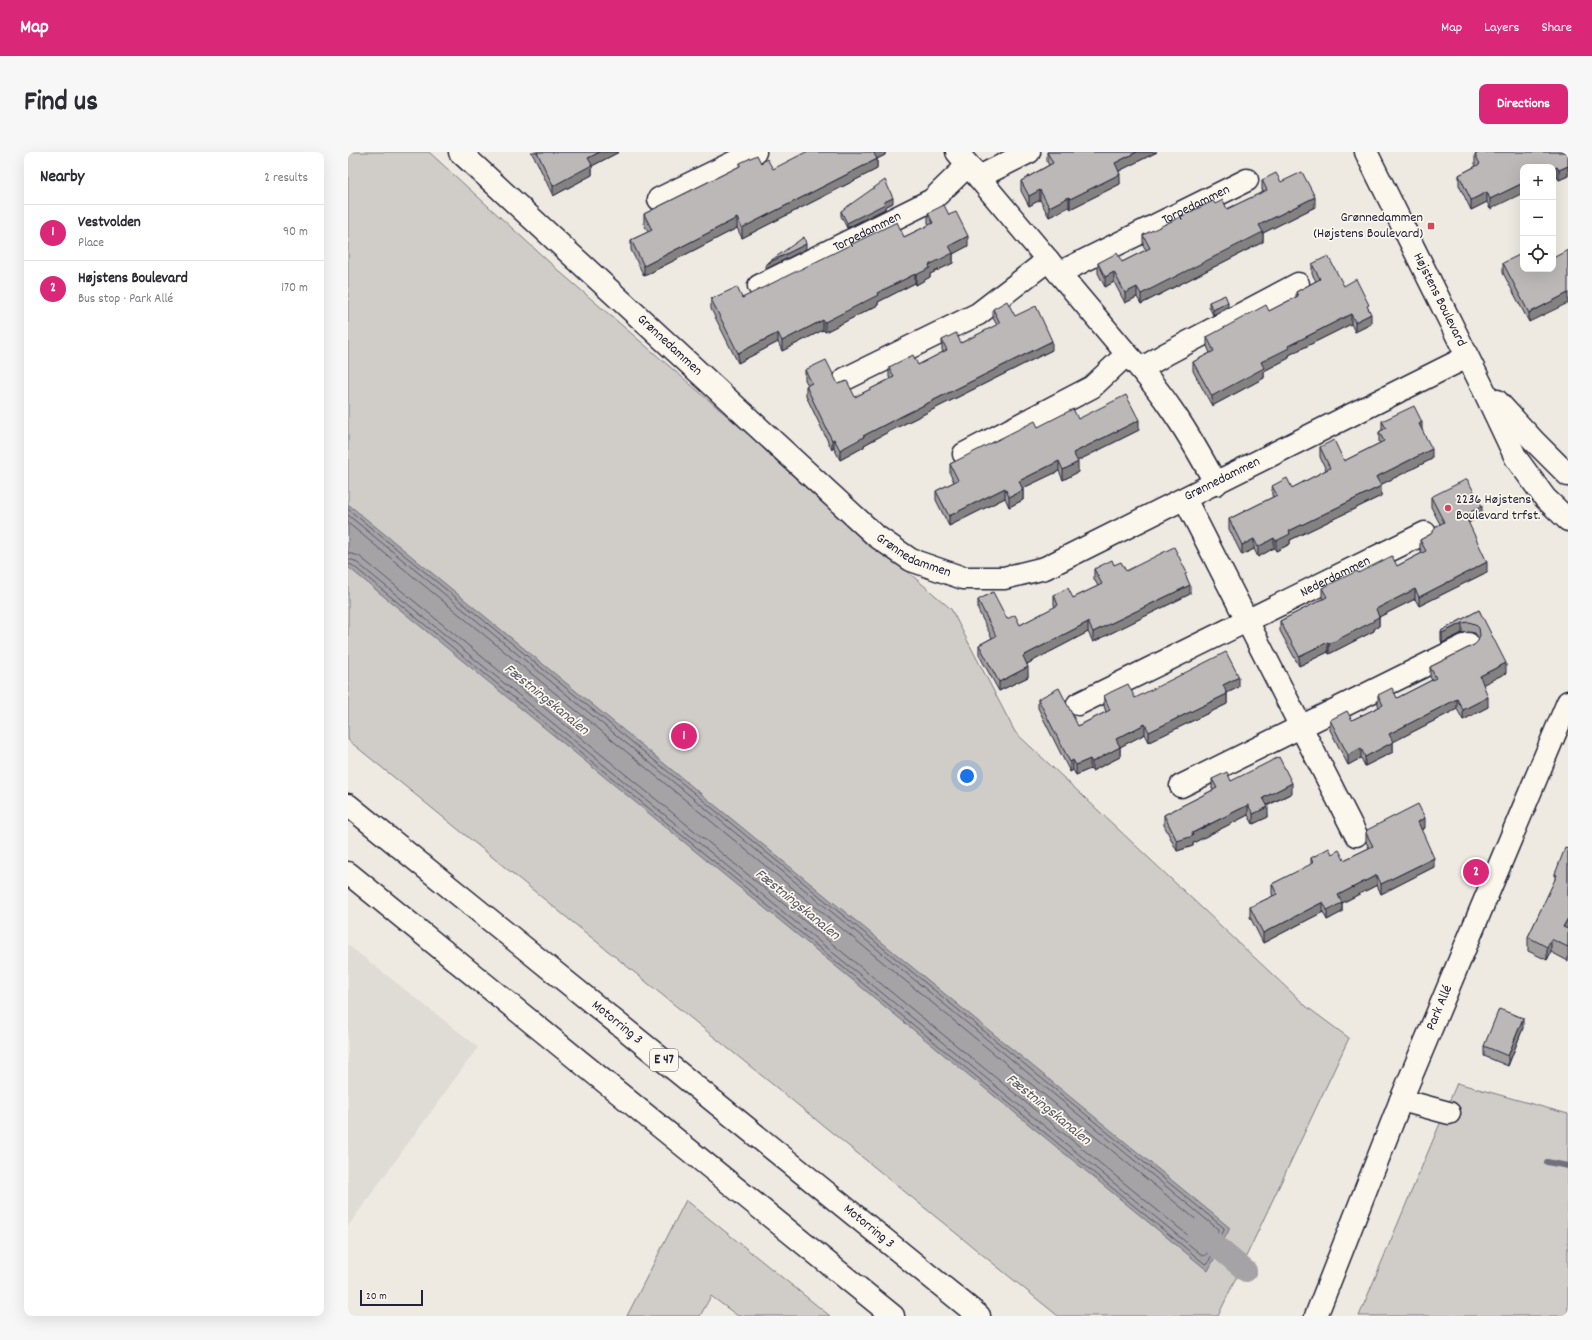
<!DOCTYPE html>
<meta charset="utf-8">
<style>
:root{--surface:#fff;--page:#f7f7f7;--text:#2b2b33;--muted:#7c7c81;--line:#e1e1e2;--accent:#db2777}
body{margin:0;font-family:Dekko,sans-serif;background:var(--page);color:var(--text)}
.controls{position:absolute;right:12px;top:12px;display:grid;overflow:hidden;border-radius:8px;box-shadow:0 4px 16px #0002}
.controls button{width:36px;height:36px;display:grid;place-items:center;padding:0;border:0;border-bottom:1px solid var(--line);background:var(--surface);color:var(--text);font:20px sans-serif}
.scale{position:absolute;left:12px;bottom:10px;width:63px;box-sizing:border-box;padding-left:4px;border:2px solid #22223b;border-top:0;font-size:11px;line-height:14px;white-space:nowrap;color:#22223b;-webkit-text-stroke:3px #fbf7ec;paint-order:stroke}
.you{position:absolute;left:619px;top:624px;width:14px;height:14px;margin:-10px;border:3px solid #fff;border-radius:50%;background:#1a73e8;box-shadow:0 0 0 6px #1a73e833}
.badge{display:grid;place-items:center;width:26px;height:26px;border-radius:50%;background:var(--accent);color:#fff;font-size:13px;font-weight:700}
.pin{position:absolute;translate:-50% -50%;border:2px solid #fff;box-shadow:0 1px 4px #0006}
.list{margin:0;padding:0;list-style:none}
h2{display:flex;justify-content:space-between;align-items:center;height:52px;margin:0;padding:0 16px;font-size:17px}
h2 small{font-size:13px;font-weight:400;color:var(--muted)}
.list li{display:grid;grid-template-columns:26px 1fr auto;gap:12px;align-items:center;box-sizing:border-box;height:56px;padding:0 16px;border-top:1px solid var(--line)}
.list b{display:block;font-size:15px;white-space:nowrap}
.list p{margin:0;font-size:13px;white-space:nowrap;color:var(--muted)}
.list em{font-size:13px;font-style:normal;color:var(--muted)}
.icon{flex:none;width:22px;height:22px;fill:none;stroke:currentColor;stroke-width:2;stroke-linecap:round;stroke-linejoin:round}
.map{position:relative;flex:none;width:1220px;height:1164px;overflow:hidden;border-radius:8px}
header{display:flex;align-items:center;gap:24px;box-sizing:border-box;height:56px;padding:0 20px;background:var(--accent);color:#fff}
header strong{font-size:19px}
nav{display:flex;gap:22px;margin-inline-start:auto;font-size:14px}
.intro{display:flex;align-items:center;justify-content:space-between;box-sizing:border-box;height:96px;padding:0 24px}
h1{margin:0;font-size:28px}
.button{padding:10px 18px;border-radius:8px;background:var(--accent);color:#fff;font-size:14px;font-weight:700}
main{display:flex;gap:24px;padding:0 24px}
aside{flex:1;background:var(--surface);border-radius:8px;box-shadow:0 4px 16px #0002}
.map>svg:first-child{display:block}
.built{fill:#dfdbd5}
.green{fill:#d0cdc9;stroke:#797882}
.water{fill:#a6a3a7;stroke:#716f7c}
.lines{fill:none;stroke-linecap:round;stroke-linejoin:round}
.shore{stroke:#575666;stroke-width:1}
.stream{stroke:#716f7c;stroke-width:6}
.canal{stroke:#a6a3a7;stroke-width:22}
.minor-casing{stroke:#22223b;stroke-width:25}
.highway-casing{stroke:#22223b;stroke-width:25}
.minor{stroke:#fbf7ec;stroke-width:22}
.highway{stroke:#fbf7ec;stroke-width:22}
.wall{fill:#a29e9e;stroke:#22223b}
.shaded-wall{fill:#848181;stroke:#22223b}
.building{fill:#bcb8b8;stroke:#22223b}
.poi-dot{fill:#d1495b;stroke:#fbf7ec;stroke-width:1.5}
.labels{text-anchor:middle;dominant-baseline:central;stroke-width:3.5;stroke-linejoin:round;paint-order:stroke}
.shield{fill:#fbf7ec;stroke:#636270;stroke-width:1}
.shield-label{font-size:13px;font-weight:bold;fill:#22223b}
.street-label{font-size:14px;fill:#22223b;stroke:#fbf7ec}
.poi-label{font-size:14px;fill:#22223b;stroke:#fbf7ec;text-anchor:end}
.water-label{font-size:15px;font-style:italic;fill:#575666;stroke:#fbf7ec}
</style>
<header>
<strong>Map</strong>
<nav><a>Map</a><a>Layers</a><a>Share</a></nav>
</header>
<div class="intro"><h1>Find us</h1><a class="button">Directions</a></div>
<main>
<aside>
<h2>Nearby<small>2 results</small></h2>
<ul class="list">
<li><span class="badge">1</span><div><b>Vestvolden</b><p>Place</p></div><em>90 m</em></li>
<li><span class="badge">2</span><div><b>Højstens Boulevard</b><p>Bus stop · Park Allé</p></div><em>170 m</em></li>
</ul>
</aside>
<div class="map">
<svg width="1220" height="1164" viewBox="0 0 1220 1164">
<rect width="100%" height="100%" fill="#eeeae2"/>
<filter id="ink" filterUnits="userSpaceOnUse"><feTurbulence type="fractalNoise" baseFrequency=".025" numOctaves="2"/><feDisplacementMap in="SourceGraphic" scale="8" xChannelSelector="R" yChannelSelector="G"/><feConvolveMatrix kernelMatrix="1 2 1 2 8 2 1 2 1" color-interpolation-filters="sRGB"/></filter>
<g filter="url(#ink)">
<polygon class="built" points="0,793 130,895 0,1074"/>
<g class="green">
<polygon points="0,0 81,0 212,120 603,457 667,580 959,855 1001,886 870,1164 710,1164 0,588"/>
<polygon points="1109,931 1220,962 1220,1164 1011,1164"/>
<polygon points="338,1048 482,1164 390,1164 363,1144 352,1164 279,1164"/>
</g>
<polygon class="water" points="0,352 882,1076 860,1119 0,415"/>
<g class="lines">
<g class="shore">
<polyline points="0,357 876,1076 876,1078 860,1111 857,1112 4,413 0,412"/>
<polyline points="0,363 870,1077 870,1079 858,1103 855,1104 7,409 0,407"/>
<polyline points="0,371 862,1079 856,1094 853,1094 11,404 0,401"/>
</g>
<polyline class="stream" points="1199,1010 1220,1014"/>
<polyline class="canal" points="849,1078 898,1119"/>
<g class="minor-casing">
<g id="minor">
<path id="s1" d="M112 0 528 384 563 408 615 426H656L697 416 1119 205"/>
<path d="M609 0 779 202C817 242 842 284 868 332"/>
<path id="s2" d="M1018 0 1133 232 1168 306 1197 346 1220 368"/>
<polyline points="631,25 681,0"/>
<polyline points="311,47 407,0"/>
<path id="s3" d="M711 121 899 28"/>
<path id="s4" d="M411 134 584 48 620 13"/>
<polyline points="793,217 818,202 950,132"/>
<polyline points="497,227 630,162 700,108"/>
<polyline points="1149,249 1186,289 1220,323"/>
<polyline points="616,302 744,235 779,202"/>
<polyline points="837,347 1008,683"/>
<path id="s5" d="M730 552 1077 381"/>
<polyline points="833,634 1120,492"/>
<polyline points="1053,948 1101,961"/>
<path id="s6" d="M968 1164 1053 948 1220 550"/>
</g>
</g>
<g class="highway-casing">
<g id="highway">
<path id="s7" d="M0 653 631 1164"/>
<polyline points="0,721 545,1164"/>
</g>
</g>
<use href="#minor" class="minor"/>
<use href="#highway" class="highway"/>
</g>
<g class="wall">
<polygon points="183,0 271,0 244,14 244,23 205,44 189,10"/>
<polygon points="537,0 537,3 529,7 529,17 394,86 389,76 296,124 283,98 283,88 300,80 296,72 296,62 392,14 392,11 425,17"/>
<polygon points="699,0 809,0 771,19 772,32 722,57 721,55 701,65 692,48 681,54 673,39 673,29 701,13 699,10"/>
<polygon points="1220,0 1220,24 1211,28 1209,25 1205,27 1205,15 1142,57 1139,50 1123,58 1111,33 1111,23 1128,14 1127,12 1127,2"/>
<polygon points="914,28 933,30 967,55 915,81 915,90 793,152 789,145 777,151 766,130 757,135 750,121 750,111 774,110 798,98 795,93 795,83 867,52 879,57 915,40 914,38"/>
<polygon points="545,51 537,55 537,57 499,76 493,64 493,59"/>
<polygon points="580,61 601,63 620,94 605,102 605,111 582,122 582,125 568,133 567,131 530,150 530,153 477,180 475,178 434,199 430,190 390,211 363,157 363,147 394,146 556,85 581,73 580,71"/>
<polygon points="1155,111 1205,117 1181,170 1155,121"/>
<polygon points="964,112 996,134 1021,157 1023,172 1007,180 1003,172 941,203 941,206 916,219 916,226 864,254 845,219 845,210 862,201 859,194 859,185 921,159 948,145 948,140 968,129 964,122"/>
<polygon points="861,150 880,155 865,163 861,155"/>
<polygon points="645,157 667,164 704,198 542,279 516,293 516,295 492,308 486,296 484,298 458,244 458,234 460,233 457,228 457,218 490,232 507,245 542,227 541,225 541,215 570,213 595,200 594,198 594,188 613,191 649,173 645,166"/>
<polygon points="730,267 791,278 729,309 730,320 715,328 711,319 675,336 675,348 661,355 657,346 601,374 588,348 588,339 606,330 602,322 602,312 690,275"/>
<polygon points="1034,269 1074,277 1084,307 1032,333 1033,344 942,388 942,392 928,399 926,396 910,405 906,397 894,403 881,377 881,367 925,345 924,343 924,334 944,336 978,318 972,305 972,295 996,309 1032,291 1031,290 1031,280 1034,278"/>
<polygon points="1083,345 1134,364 1120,371 1139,420 1071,454 1067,447 1031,465 1031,474 1026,477 1026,479 981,502 980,500 951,514 932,479 932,469 975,447 974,446 974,436 1010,421 1049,414 1074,401 1072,397 1072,388 1083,382 1092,372 1083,355"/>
<polygon points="766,413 778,419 839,426 842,442 745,490 740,480 679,512 680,525 651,539 631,503 631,493 644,486 630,458 630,448 659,467 672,473 707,455 706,453 706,443 725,446 750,434 746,427 746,417"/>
<polygon points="1131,458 1158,521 1135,532 1140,555 1115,568 1109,557 1045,590 1045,600 1017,614 1013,606 1000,613 982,578 982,568 1004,568 1031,555 1030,553 1030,543 1049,546 1084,528 1082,525 1082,515 1126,493 1130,489 1131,487 1127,481 1121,480 1114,481 1094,491 1093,488 1093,479"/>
<polygon points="891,535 879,541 879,552 801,590 797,582 772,595 772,605 744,619 742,617 728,623 725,618 722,620 690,556 690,547 730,574 758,560 756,554 756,544 787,546"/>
<polygon points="864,627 883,629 944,641 919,654 920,665 905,672 900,663 845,691 845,694 829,699 816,673 816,663 865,638 864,637"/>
<polygon points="1077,676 1073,678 1086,715 1033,742 1029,733 994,751 994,760 979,768 975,760 915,791 902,765 902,755 925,744 924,742 924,732 963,713 963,706 984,702 996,708 1021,696 1018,690 1018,681"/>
<polygon points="1220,697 1220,809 1203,800 1199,808 1180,799 1180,785 1207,729 1207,722"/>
<polygon points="1175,876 1160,914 1136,904 1136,894"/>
</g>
<g class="shaded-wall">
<polygon points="252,0 271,0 244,14 244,23 205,44 205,34 240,6"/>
<polygon points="525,0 537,0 537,3 525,9"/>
<polygon points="789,0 809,0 767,21 767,11"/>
<polygon points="529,7 529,17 394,86 394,76"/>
<polygon points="1220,14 1220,24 1211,28 1211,18"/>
<polygon points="1209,15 1209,25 1205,27 1205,17"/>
<polygon points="772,22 772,32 722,57 722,47"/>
<polygon points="1175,31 1175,41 1142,57 1142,47"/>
<polygon points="692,38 692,48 681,54 681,44"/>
<polygon points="1139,40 1139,50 1123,58 1123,48"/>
<polygon points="721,45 721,55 701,65 701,55"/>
<polygon points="967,45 967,55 915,81 915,90 793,152 793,142 911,73"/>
<polygon points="545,46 545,51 537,55 537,57 499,76 499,71 536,50"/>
<polygon points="389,66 389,76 296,124 296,114"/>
<polygon points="620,84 620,94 605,102 605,111 582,122 582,125 568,133 568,123 581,113 601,94"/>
<polygon points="458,92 458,97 418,117 418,112"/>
<polygon points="766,120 766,130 757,135 757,125"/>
<polygon points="567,122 567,131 530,150 530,153 477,180 477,170 529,141"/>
<polygon points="789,135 789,145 777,151 777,141"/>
<polygon points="1220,141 1220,151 1181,170 1181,161"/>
<polygon points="880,150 880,155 865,163 865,158"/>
<polygon points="1003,162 1003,172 941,203 941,206 916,219 916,226 864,254 864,244 913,210 940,194"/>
<polygon points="1023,162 1023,172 1007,180 1007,170"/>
<polygon points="475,168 475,178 434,199 434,189"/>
<polygon points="430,181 430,190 390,211 390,201"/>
<polygon points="704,189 704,198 542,279 516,293 516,295 492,308 492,298 515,284 542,270"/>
<polygon points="791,268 791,278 725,311 725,301"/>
<polygon points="1074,270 1074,280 1071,272"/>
<polygon points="486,287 486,296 484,298 484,288"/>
<polygon points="1084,297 1084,307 1028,335 1028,325"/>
<polygon points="711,309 711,319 671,338 671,329"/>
<polygon points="730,310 730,320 715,328 715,318"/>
<polygon points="1033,334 1033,344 942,388 942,392 928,399 928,389 941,379"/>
<polygon points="657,336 657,346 601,374 601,364"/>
<polygon points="675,338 675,348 661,355 661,345"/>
<polygon points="1134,354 1134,364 1117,372 1117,363"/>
<polygon points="926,386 926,396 910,405 910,395"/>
<polygon points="906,387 906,397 894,403 894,393"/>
<polygon points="1139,410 1139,420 1071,454 1071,445"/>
<polygon points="842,433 842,442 745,490 745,480"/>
<polygon points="1067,437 1067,447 1031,465 1031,474 1026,477 1026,479 981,502 981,492 1028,457"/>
<polygon points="740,470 740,480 675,514 675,504"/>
<polygon points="1114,471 1114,481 1094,491 1094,481"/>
<polygon points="980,490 980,500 951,514 951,504"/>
<polygon points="1158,511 1158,521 1132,534 1132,524"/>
<polygon points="680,515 680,525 651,539 651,530"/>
<polygon points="891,525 891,535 875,543 875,533"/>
<polygon points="879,542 879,552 801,590 801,580"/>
<polygon points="1140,545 1140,555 1115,568 1115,558"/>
<polygon points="1109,547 1109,557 1041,592 1041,582"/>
<polygon points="797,572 797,582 768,597 768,587"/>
<polygon points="1045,590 1045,600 1017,614 1017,605"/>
<polygon points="772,595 772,605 744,619 744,610"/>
<polygon points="1013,596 1013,606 1000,613 1000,603"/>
<polygon points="742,607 742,617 728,623 728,613"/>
<polygon points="725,608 725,618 722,620 722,610"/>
<polygon points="944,631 944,641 915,655 915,646"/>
<polygon points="900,653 900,663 845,691 845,694 829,699 829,689"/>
<polygon points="920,655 920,665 905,672 905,662"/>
<polygon points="1077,666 1077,676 1070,679 1070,670"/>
<polygon points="1086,706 1086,715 1033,742 1033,732"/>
<polygon points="1029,723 1029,733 994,751 994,760 979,768 979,758 990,743"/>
<polygon points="975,750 975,760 915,791 915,781"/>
<polygon points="1220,766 1220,779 1215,775"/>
<polygon points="1203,787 1203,800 1199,808 1199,795"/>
<polygon points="1175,866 1175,876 1160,914 1160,904"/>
</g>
<g class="building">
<polygon points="189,0 252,0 240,6 244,13 205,34"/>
<polygon points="458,0 525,0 529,7 394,76 389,66 296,114 283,88 304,78 296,62 392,14 392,11 409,3 413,11 419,7 425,17"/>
<polygon points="699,0 789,0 767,11 772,22 722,47 721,45 701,55 692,38 681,44 673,29 705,11"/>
<polygon points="1132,0 1220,0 1220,14 1211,18 1209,15 1205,17 1205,15 1175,15 1175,31 1142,47 1139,40 1123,48 1111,23 1132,12 1127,2"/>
<polygon points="954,20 967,45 911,73 915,80 793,142 789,135 777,141 766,120 757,125 750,111 769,101 774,110 802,96 795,83 865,49 867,52 875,48 879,57 919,38 914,28 928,21 933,30"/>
<polygon points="537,28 545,46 536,50 537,52 499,71 493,59"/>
<polygon points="596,53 601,63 608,60 620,84 601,94 605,101 581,113 582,116 568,123 567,122 529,141 530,143 477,170 475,168 434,189 430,181 390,201 363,147 389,135 394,146 549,70 556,85 585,71 580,61"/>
<polygon points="456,85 458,92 418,112"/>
<polygon points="1220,98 1220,141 1181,161 1155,111 1175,101 1175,117 1205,117 1205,106"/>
<polygon points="980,104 996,134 1008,127 1021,153 1019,154 1023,162 1007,170 1003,162 940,194 941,196 913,210 916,216 864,244 845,210 866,199 859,185 918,153 921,159 950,144 948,140 972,127 964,112"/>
<polygon points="877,143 880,150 865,158 861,150"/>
<polygon points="659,149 667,164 688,154 704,189 542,270 515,284 516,285 492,298 486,287 484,288 458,234 464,231 457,218 478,208 490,232 499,229 507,245 546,225 541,215 565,203 570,213 599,198 594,188 608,181 613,191 652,171 645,157"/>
<polygon points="778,243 791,268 725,301 730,310 715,318 711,309 671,329 675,338 661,345 657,336 601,364 588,339 610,328 602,312 687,269 690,275 725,257 730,267"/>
<polygon points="1066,254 1074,270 1071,272 1084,297 1028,325 1033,334 941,379 942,382 928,389 926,386 910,395 906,387 894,393 881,367 929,343 924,334 939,326 944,336 982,316 972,295 986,288 996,309 1036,289 1031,280 1038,276 1034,269"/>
<polygon points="1119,327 1134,354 1117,363 1139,410 1071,445 1067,437 1028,457 1031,465 1025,468 1026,469 981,492 980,490 951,504 932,469 979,445 974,436 1009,419 1010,421 1044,404 1049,414 1078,399 1072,388 1083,382 1089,374 1096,370 1083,345"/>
<polygon points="826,395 839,421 837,422 842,433 745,480 740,470 675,504 680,515 651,530 631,493 648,484 630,448 645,440 659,467 667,463 672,473 710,453 706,443 720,436 725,446 754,432 746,417 764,408 766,413 773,410 778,419"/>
<polygon points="1131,458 1158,511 1132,524 1140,545 1115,558 1109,547 1041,582 1045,590 1017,605 1013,596 1000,603 982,568 999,559 1004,568 1035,553 1030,543 1044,536 1049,546 1088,526 1082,515 1126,493 1130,489 1132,483 1131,476 1127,472 1121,470 1114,471 1094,481 1093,479"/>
<polygon points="878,500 891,525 875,533 879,542 801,580 797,572 768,587 772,595 744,610 742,607 728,613 725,608 722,610 690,547 711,536 730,574 762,558 756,544 763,540 780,532 787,546"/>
<polygon points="931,605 944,631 915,646 920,655 905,662 900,653 844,681 845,684 829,689 816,663 869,636 864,627 879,620 883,629"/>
<polygon points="1070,652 1077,666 1070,670 1086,706 1033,732 1029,723 990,743 994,751 979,758 975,750 915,781 902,755 929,742 924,732 965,711 963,706 981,696 984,702 991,698 996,708 1025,694 1018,681 1019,678"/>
<polygon points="1217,696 1220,697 1220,766 1215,775 1220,777 1220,795 1203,787 1199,795 1180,785 1209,723 1207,722"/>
<polygon points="1151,857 1175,866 1160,904 1136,894"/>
</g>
</g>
<g class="poi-dot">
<rect x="1079" y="70" width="8" height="8" rx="2"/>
<circle cx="1100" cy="356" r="4"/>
</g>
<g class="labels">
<rect class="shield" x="302" y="897" width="28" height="22" rx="3"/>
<g class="shield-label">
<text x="316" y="908">E 47</text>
</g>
<g class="street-label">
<text stroke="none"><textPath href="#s3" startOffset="153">Torpedammen</textPath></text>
<text stroke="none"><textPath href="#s4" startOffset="121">Torpedammen</textPath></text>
<text stroke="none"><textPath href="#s2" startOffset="165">Højstens Boulevard</textPath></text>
<text stroke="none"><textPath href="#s1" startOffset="285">Grønnedammen</textPath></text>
<text stroke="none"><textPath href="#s1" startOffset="945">Grønnedammen</textPath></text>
<text stroke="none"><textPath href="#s1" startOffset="609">Grønnedammen</textPath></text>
<text stroke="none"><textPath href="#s5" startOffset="287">Nederdammen</textPath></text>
<text stroke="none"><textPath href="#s6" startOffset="332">Park Allé</textPath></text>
<text stroke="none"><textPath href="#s7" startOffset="346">Motorring 3</textPath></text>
<text stroke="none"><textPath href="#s7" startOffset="670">Motorring 3</textPath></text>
</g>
<g class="poi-label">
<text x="1075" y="66">Grønnedammen<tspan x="1075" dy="16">(Højstens Boulevard)</tspan></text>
<text x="1108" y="348" text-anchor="start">2236 Højstens<tspan x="1108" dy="16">Boulevard trfst.</tspan></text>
</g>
<g class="water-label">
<text transform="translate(198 548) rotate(39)">Fæstningskanalen</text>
<text transform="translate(449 753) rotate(39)">Fæstningskanalen</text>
<text transform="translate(700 958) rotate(39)">Fæstningskanalen</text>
</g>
</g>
</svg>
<div class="controls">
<button>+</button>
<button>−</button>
<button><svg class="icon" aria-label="locate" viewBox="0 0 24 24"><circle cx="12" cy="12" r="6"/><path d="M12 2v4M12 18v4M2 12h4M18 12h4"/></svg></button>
</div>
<div class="scale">20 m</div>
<div class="you"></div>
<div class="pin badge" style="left:336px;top:584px">1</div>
<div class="pin badge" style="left:1128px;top:720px">2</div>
</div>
</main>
